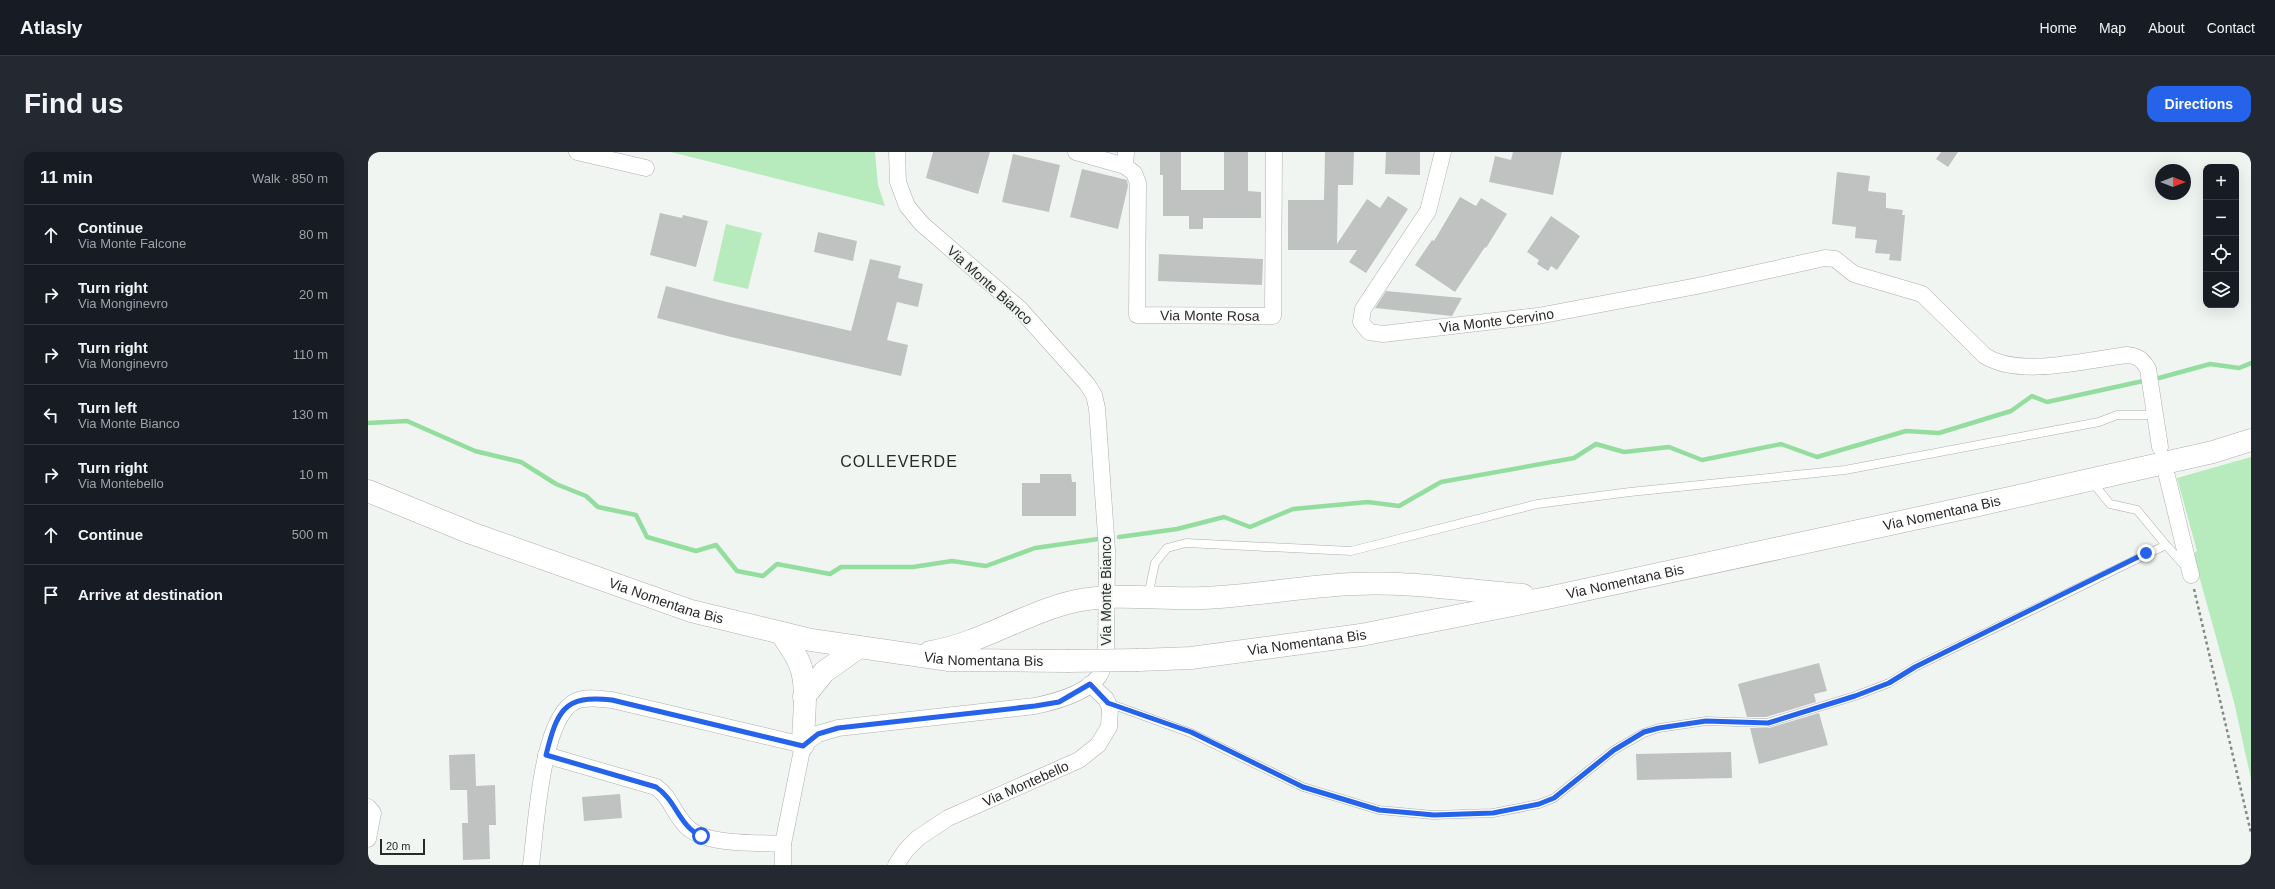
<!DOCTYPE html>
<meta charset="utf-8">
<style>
:root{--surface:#171b24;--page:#242831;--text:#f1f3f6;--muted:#9ea1a6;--line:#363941;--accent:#2563eb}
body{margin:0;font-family:Helvetica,sans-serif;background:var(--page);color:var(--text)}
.controls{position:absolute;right:12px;top:12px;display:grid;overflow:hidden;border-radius:8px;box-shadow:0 4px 16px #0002}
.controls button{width:36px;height:36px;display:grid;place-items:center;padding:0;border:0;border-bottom:1px solid var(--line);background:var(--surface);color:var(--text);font:20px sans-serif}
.compass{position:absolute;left:1787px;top:12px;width:36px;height:36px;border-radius:50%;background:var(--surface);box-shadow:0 4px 16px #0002;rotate:90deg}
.scale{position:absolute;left:12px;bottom:10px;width:45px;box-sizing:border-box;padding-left:4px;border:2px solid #282a28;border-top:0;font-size:11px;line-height:14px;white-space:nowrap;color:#282a28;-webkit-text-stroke:3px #f1f5f2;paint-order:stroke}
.stop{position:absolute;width:12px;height:12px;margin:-9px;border:3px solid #2563eb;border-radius:50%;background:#fff}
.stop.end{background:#2563eb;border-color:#fff;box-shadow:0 1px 4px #0008}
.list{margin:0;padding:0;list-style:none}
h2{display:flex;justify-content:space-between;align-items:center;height:52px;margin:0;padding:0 16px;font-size:17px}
h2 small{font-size:13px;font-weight:400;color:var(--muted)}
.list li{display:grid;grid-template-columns:26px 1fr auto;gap:12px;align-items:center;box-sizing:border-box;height:60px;padding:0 16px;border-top:1px solid var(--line)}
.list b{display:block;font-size:15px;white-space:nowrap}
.list p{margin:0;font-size:13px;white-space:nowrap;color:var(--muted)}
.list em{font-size:13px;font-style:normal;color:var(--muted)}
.icon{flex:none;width:22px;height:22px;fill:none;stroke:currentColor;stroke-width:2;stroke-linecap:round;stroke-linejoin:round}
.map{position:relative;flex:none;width:1883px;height:713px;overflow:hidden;border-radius:12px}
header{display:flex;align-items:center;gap:24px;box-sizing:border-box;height:56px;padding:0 20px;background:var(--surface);border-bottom:1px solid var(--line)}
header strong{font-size:19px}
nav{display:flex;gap:22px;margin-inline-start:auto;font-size:14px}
.intro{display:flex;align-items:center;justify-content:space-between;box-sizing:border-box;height:96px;padding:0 24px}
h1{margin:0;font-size:28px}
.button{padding:10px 18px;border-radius:12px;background:var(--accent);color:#fff;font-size:14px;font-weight:700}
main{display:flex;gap:24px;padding:0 24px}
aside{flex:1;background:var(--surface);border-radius:12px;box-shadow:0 4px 16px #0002}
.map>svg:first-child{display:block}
.green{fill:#b7ebbd}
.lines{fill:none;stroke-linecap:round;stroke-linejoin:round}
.stream{stroke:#93de9e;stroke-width:4.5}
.building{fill:#bfc2c0}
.service-casing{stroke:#acafad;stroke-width:9}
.minor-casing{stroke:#acafad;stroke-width:17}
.secondary-casing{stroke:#acafad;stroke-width:23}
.path{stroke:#858885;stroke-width:2.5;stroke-dasharray:3 3;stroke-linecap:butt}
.service{stroke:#fff;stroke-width:8}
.minor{stroke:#fff;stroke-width:16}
.secondary{stroke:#fff;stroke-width:22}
.secondary-bridge-casing{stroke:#acafad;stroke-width:23;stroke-linecap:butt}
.secondary-bridge{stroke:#fff;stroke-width:22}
.route{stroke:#2563eb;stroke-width:5}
.labels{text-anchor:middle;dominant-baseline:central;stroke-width:3.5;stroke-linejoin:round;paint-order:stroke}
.street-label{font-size:14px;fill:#282a28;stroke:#f1f5f2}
.quarter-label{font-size:16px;letter-spacing:1px;fill:#282a28;stroke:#f1f5f2}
</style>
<header>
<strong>Atlasly</strong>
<nav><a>Home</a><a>Map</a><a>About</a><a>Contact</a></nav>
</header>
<div class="intro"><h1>Find us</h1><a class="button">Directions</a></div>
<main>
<aside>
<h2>11 min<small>Walk · 850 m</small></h2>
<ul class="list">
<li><svg class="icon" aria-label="ahead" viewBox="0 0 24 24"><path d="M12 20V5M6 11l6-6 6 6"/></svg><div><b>Continue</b><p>Via Monte Falcone</p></div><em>80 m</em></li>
<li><svg class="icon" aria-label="right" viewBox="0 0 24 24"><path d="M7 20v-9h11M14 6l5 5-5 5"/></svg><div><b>Turn right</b><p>Via Monginevro</p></div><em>20 m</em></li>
<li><svg class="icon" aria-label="right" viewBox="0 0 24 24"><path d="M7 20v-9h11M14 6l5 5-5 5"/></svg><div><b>Turn right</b><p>Via Monginevro</p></div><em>110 m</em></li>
<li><svg class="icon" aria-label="left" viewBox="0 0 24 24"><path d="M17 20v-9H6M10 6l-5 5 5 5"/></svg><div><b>Turn left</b><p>Via Monte Bianco</p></div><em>130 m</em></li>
<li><svg class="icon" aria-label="right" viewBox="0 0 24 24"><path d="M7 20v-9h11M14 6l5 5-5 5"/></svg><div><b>Turn right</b><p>Via Montebello</p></div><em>10 m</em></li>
<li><svg class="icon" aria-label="ahead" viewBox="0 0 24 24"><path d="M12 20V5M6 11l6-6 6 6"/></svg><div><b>Continue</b></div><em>500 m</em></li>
<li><svg class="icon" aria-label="arrive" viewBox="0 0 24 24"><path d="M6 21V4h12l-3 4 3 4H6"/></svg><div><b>Arrive at destination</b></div></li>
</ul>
</aside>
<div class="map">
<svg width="1883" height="713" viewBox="0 0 1883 713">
<rect width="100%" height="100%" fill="#f1f5f2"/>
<g class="green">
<polygon points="303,0 507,0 510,33 517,54"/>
<polygon points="358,72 394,81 380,137 345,129"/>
<polygon points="1883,305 1883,627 1866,550 1825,402 1829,399 1809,326"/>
</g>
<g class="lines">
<g class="stream">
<polyline points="1791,226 1842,212 1871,216 1883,211"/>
<polyline points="0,271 39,269 107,299 153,310 188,332 218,344 230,355 268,363 279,385 328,399 348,393 369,419 395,424 409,412 462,422 473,415 545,415 584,409 618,414 667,396 730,387"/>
<polyline points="751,385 809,377 856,365 882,375 925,357 1000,350 1031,354 1073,330 1206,306 1228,292 1256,300 1301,295 1334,308 1413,292 1449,305 1538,279 1571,281 1643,259 1664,244 1679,250 1775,229"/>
</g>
</g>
<g class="building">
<polygon points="565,0 622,0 610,42 558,26"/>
<polygon points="792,0 813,0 813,38 856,38 856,0 880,0 880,39 893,40 893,66 835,66 835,77 821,77 821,64 795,64 795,23 792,23"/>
<polygon points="957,0 986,0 985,33 970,33 969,92 999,47 1012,56 1020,44 1040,57 998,121 981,110 989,98 920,98 920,48 956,48"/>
<polygon points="1018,0 1052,0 1052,23 1017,22"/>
<polygon points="1145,0 1194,0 1185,43 1121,30 1127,4 1143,8"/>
<polygon points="1573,0 1590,0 1580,15 1568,7"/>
<polygon points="645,2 692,13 681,60 634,50"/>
<polygon points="714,17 759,28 760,34 750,77 702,65"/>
<polygon points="1469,20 1502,24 1500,39 1518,41 1518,56 1535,58 1534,63 1537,63 1533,109 1521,108 1522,102 1507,101 1509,88 1487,86 1488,75 1464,72"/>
<polygon points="1092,45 1108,54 1113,46 1139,62 1118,96 1117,95 1087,140 1047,113 1064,88 1066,89"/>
<polygon points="292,61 314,66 315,63 340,69 328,115 282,103"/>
<polygon points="1183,64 1212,84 1189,118 1183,114 1180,119 1169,112 1171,108 1159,100"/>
<polygon points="450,80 489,89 485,109 446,100"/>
<polygon points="791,102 895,107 894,133 790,129"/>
<polygon points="502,107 533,114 530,126 555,132 550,155 529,150 519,188 540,193 533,224 363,185 289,166 298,134 359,150 483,179"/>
<polygon points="1018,139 1094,146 1084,164 1007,156"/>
<polygon points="672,322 703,322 704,330 708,330 708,364 654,364 654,331 672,331"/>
<polygon points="1451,511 1459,539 1446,542 1448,550 1398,565 1379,565 1370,532"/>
<polygon points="1451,561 1460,593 1391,612 1382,576 1401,576"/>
<polygon points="1363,600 1364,626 1269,628 1268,602"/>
<polygon points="107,602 108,634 127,633 128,673 121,673 122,707 95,708 94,671 100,671 99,638 82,638 81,603"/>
<polygon points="252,642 254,666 216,669 214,645"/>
</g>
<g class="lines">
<g class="service-casing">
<g id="service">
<polyline points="1729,336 1742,352 1769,358 1798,393"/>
<polyline points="780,444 787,411 799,396 818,391 983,399 1169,352 1262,340 1477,318 1731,270 1749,263 1787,263"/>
<polyline points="740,551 823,581 935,635 1011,658 1065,663 1125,661 1171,652 1186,646 1246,598 1276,581 1291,576 1338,569 1399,571 1487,544 1521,531 1547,515 1798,393 1817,414"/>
</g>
</g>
<g class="minor-casing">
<g id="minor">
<polyline points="209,0 278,16"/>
<polyline points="708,0 757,14 758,0"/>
<path id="s1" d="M1075 0 1060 59 995 157 993 170 1001 180 1015 182 1170 164 1329 134 1457 106 1467 107 1486 122 1554 142 1617 204C1653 226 1717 208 1759 203 1770 204 1774 207 1780 217L1792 295"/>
<path id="s2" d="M757 14 766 21 770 31 769 163 905 164 906 0"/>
<polyline points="1799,324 1823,423"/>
<path d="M178 603 288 635C302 644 306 662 318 674 337 694 388 690 415 692"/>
<polyline points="0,655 5,661 0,687"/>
<path d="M163 713C168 677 173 564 208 549 219 544 232 547 244 548L435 593"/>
<path d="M415 713V692L435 593 450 582 470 576 667 554C686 550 719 541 731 524 735 518 736 511 738 504L739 398 729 256 726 243 719 232 652 157 554 72 539 54 530 30 529 0"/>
<path id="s3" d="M528 713 538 698 550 686 580 666 711 608 730 593 741 575 742 556 738 547 722 532"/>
</g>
</g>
<g class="secondary-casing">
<g id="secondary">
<path id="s4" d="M0 339 103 381 323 459 443 488 581 508 699 509"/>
<path d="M413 481C420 492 431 505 434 519 440 542 435 569 435 593"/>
<path d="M562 500C613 492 657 460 708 449 749 440 792 448 835 446 885 444 935 434 986 432 1042 429 1099 439 1155 443"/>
<path id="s5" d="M770 508 823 506 993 483 1184 445 1597 356 1845 300 1883 288"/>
<polyline points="436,545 456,520 491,495"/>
</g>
</g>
<polyline class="path" points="1826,437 1883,681"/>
<use href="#service" class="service"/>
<use href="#minor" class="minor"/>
<use href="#secondary" class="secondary"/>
<g class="secondary-bridge-casing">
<polyline id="secondary-bridge" points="699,509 770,508"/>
</g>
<use href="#secondary-bridge" class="secondary-bridge"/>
</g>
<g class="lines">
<path class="route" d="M333 684C311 674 308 648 288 635L178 603C189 560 195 542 244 548L435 594 450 582 470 576 667 554 691 550 722 532 740 551 823 580 935 635 1011 658 1066 663 1125 661 1171 652 1186 646 1246 598 1276 580 1291 576 1338 569 1400 571 1487 544 1521 531 1547 515 1778 401"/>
</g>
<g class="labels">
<g class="street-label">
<text transform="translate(622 133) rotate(42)">Via Monte Bianco</text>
<text stroke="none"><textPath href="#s2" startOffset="227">Via Monte Rosa</textPath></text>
<text stroke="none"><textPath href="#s1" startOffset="333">Via Monte Cervino</textPath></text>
<text stroke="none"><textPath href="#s5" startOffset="818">Via Nomentana Bis</textPath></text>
<text stroke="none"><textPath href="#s5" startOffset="494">Via Nomentana Bis</textPath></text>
<text transform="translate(738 439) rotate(-90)">Via Monte Bianco</text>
<text stroke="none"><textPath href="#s4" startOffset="318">Via Nomentana Bis</textPath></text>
<text stroke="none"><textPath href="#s5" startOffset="170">Via Nomentana Bis</textPath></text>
<text stroke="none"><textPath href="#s4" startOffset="642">Via Nomentana Bis</textPath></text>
<text stroke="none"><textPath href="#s3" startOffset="156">Via Montebello</textPath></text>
</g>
<g class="quarter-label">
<text x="531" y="309">COLLEVERDE</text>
</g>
</g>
</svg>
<div class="controls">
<button>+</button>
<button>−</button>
<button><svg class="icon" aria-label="locate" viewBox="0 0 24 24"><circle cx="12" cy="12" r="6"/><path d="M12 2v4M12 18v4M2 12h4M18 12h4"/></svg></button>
<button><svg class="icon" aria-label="layers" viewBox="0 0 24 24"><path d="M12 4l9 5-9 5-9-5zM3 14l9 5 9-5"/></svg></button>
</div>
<svg class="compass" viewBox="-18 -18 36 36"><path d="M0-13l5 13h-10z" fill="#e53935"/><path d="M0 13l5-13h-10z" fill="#9ea1a6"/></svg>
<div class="scale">20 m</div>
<div class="stop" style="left:333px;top:684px"></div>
<div class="stop end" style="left:1778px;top:401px"></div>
</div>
</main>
